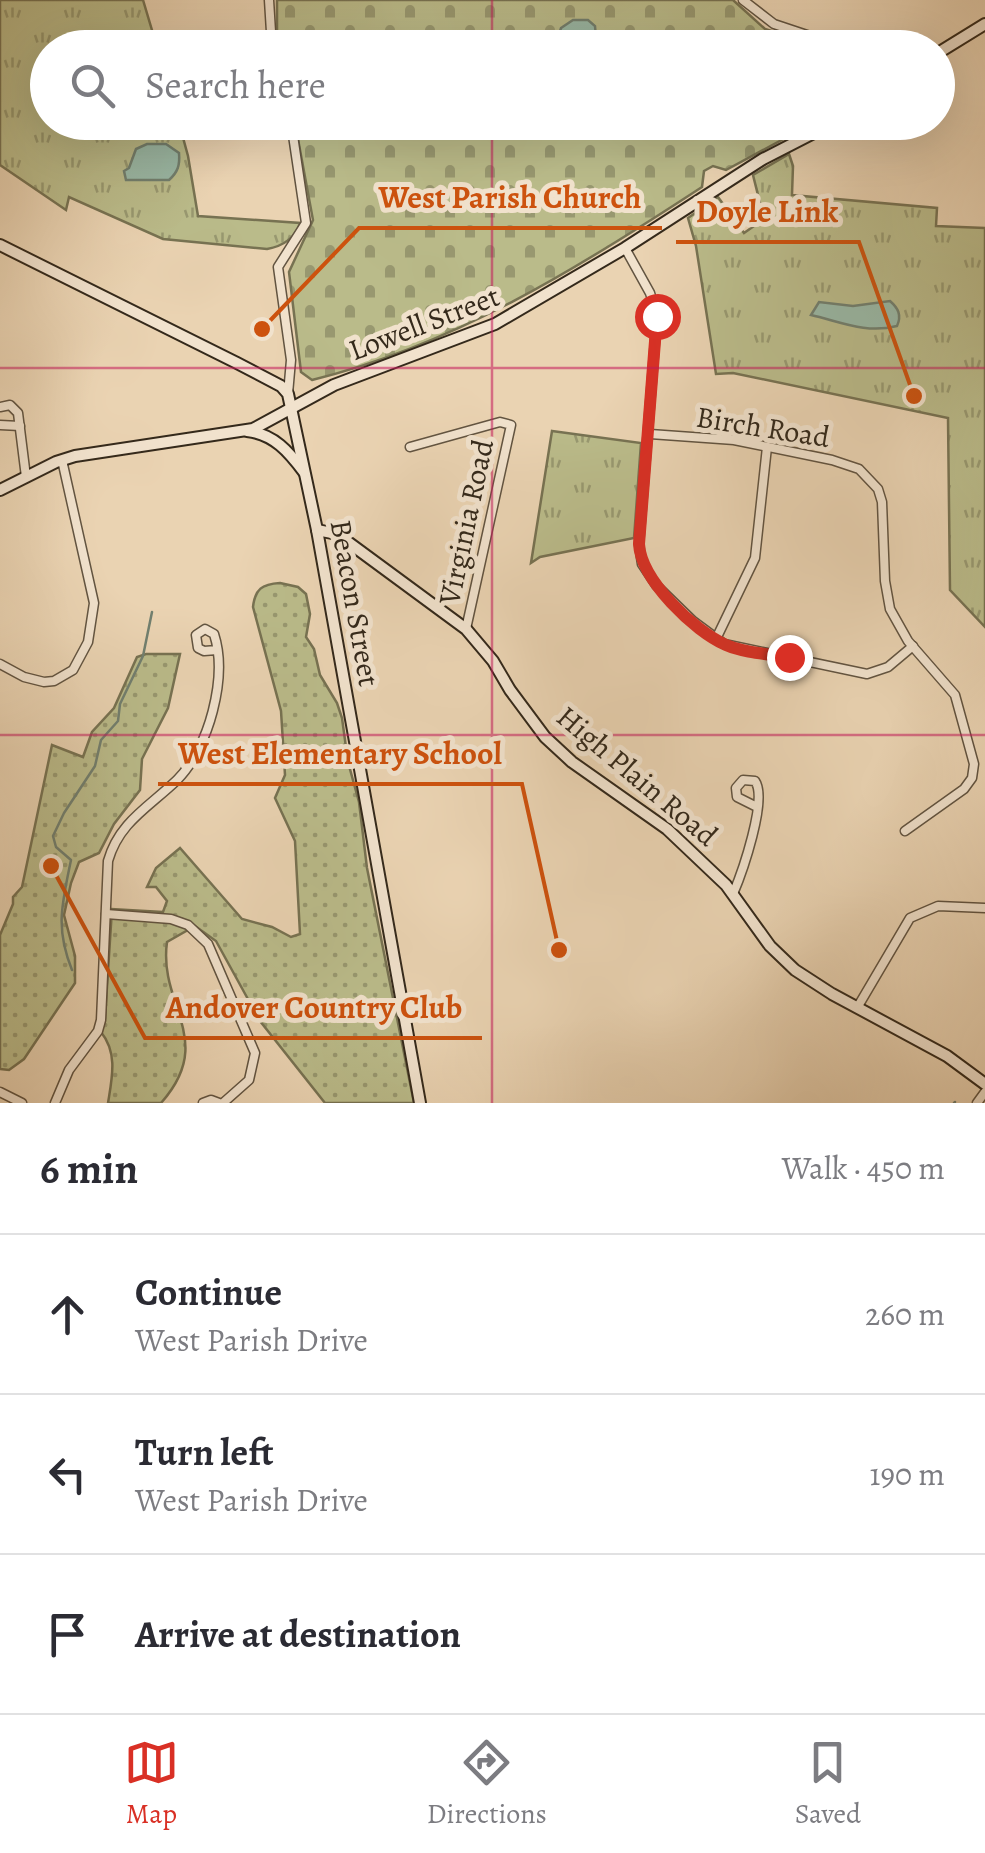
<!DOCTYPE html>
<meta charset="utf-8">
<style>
:root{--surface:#fff;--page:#f2f2f3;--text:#2b2b33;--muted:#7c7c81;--line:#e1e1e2;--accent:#d93025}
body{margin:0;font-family:Alegreya,serif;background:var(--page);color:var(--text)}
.stop{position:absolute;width:30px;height:30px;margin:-22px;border:8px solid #d93025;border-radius:50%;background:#fff}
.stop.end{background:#d93025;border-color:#fff;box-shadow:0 2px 10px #0008}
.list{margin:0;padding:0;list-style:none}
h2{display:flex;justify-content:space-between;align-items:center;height:130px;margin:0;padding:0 40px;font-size:42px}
h2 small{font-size:32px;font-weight:400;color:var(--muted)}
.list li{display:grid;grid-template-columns:65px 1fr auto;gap:30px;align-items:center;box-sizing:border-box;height:160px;padding:0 40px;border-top:2px solid var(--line)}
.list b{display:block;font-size:38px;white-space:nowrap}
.list p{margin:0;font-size:32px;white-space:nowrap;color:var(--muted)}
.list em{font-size:32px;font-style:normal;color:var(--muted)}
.icon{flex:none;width:55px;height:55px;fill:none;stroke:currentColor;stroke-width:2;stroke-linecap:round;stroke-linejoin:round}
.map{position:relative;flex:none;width:985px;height:1103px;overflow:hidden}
.search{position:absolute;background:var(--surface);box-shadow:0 10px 40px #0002;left:30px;right:30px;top:30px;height:110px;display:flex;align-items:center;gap:25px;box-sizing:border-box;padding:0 35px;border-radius:55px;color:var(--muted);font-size:38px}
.sheet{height:610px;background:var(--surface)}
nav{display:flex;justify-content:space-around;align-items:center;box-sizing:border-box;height:140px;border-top:2px solid var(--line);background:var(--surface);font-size:28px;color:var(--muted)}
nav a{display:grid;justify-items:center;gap:5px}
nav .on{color:var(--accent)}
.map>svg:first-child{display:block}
.grass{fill:url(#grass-dots);stroke:#777252;stroke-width:2.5}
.cemetery{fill:url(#cemetery-stones);stroke:#777252;stroke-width:2.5}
.park{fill:url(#park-tufts);stroke:#777252;stroke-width:2.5}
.water{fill:#99b9a7;stroke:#717f6f;stroke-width:2.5}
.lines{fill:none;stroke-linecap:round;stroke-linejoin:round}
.stream{stroke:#717f6f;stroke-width:2.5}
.street-casing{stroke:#625441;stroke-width:11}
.secondary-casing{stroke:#34291b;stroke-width:14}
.street{stroke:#f1e2cd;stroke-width:8}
.secondary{stroke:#f1e2cd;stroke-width:10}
.route{stroke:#d93025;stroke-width:12}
.grid{fill:none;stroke:#c2185b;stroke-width:2.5;stroke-opacity:0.55}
.labels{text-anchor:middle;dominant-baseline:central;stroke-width:10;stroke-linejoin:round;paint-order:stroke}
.street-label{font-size:30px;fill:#34291b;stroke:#f1e2cd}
.leader{fill:none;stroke:#cd520e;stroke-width:4}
.callout-dot{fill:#cd520e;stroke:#f1e2cd;stroke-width:4}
.callout-label{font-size:32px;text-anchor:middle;font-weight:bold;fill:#cd520e;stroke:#f1e2cd;stroke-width:10;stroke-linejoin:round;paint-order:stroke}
</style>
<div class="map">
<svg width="985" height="1103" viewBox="0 0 985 1103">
<defs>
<pattern id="grass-dots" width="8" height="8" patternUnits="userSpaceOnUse" patternTransform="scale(2.5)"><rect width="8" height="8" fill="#babb8a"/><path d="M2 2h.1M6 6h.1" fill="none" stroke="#989870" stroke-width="1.8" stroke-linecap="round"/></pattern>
<pattern id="cemetery-stones" width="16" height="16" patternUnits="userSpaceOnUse" patternTransform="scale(2.5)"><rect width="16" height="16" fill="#babb8a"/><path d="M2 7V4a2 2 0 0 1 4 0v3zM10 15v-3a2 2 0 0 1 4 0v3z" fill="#989870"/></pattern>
<pattern id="park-tufts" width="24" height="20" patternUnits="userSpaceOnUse" patternTransform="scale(2.5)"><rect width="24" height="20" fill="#babb8a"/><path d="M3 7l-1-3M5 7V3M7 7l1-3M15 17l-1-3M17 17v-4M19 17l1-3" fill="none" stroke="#989870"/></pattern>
</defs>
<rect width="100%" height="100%" fill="#ead3b2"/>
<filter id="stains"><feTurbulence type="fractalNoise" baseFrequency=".002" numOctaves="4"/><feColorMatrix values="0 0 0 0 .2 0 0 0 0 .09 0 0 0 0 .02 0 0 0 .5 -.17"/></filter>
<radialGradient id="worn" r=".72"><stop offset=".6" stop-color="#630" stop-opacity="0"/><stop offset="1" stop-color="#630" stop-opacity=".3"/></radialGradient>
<g class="grass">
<path d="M280 583 298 587 306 594 310 614 306 637 314 649 320 675 337 703 342 718 348 762 359 802 367 868 414 1103H325L260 1021 216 941 195 926 167 942C158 1006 217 1040 161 1103H108C112 1078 118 1053 101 1032L105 1018 112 909 163 912 167 901 156 887H147L156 868 180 848 242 919 272 927 291 937 300 934 295 841 275 798 285 775 281 711 253 607C255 589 262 584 280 583Z"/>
<polygon points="146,654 180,654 168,708 142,759 140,790 114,824 99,853 79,862 71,883 64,915 75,956 75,983 24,1059 9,1070 0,1069 0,935 13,904 13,897 22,887 52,745 83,757 92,732 114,708 137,657"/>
</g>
<g class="cemetery">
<polygon points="277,0 733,0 765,29 823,47 277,48"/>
<path d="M295 123V122L813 123 726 170 713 166 704 171 702 187C580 267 455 345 312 380L301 372 289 272 313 220Z"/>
</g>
<g class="park">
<path d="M0 0H143L157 47 48 48V122L179 123 188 156 198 216 300 223C295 239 283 246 267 249L163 239 69 197 66 210 0 165Z"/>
<polygon points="789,154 793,166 792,195 937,208 936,226 985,228 985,627 950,590 948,418 733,373 716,374 696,246 688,218 718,197 744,233 764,219 753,175"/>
<polygon points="552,431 641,443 634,538 540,557 531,563"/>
</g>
<g class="water">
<polygon points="573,20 588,20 595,26 596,38 592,47 574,47 559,34 561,28"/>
<path d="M166 144 179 153C180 165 178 172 169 180H126L124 171 129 168 136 149 147 144Z"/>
<path d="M890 301C898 308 902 315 897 326 866 334 841 322 811 315L819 302 853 306Z"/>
</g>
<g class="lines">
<g class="stream">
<path d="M72 970C55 928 62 904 71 860L56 847 53 836 64 813 95 766 101 740 118 721 120 704 143 656 152 612"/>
<polyline points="954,1103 955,1102"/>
</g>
<g class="street-casing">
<g id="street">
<polyline points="269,0 272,48"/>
<polyline points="743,0 774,24 846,48"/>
<polyline points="625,248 650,293 657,316 639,544 642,564 656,585 693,621 724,644 867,674 888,667 913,646"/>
<polyline points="288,394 291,360 278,267 306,223 291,122"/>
<polyline points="0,407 10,405 18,413 26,477"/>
<polyline points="0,425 20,426"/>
<polyline points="650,434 734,440 832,460 859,469 878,489 882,502 885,581 890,609 908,641 955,695 974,764 972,778 964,789 905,831"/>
<polyline points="410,447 500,422 511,425 466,629"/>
<polyline points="716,639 755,558 767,447"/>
<polyline points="0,664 24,677 44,682 54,681 73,670 88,642 94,603 62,460"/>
<path d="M733 894C742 873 768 799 755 781L743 780 736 788 737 797 757 807"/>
<polyline points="106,914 171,919 188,925 208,944 255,1053 249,1080 223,1103"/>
<polyline points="857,1008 910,918 938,906 985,908"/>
<polyline points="0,1092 22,1103"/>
<path d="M55 1103 69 1070 98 1031 101 1020 108 861C119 822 149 807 177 780 209 748 228 677 214 634L205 629 196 635 198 648 204 651 217 650"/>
<polyline points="203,1103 211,1100 219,1103"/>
<polyline points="977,1103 985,1092"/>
</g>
</g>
<g class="secondary-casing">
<g id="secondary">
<polyline points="938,53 985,24"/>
<polyline points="0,245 237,363 281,386 288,394 317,530 420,1103"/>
<path d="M247 431C274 434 289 452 304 472"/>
<polyline points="0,490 56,462 75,456 253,429 334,385 495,324 625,248 763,159 835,122"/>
<polyline points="317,530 337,534 466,629 493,661 510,690 545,737 572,762 667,829 726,885 770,946 795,970 832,994 947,1056 985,1084"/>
</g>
</g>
<use href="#street" class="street"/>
<use href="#secondary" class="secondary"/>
</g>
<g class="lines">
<path class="route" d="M657 316 639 544C641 580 694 631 726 645 744 653 769 654 789 657"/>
</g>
<path class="grid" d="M492 0V48M492 122V1103M0 368H985M0 735H985"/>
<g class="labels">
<g class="street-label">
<text transform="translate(424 323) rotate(-21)">Lowell Street</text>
<text transform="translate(763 427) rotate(9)">Birch Road</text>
<text transform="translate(466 522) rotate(-78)">Virginia Road</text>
<text transform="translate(355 603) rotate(80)">Beacon Street</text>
<text transform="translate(637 776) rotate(40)">High Plain Road</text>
</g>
</g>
<path class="leader" d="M262 329L359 228H662M914 396L859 242H676M559 950L522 784H158M51 866L145 1038H482"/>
<g class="callout-dot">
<circle cx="262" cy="329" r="10"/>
<circle cx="914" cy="396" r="10"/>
<circle cx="559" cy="950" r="10"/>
<circle cx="51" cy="866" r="10"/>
</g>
<g class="callout-label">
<text x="510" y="208">West Parish Church</text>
<text x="767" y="222">Doyle Link</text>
<text x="340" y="764">West Elementary School</text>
<text x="314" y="1018">Andover Country Club</text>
</g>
<rect width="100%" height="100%" filter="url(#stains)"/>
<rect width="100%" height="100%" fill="url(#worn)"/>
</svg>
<div class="stop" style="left:657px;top:316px"></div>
<div class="stop end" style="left:789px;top:657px"></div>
<div class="search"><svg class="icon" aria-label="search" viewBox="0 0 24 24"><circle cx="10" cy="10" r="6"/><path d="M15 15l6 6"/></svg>Search here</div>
</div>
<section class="sheet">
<h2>6 min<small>Walk · 450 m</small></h2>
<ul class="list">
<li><svg class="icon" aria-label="ahead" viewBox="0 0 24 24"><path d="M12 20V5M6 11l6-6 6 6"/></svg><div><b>Continue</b><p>West Parish Drive</p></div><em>260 m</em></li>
<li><svg class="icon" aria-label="left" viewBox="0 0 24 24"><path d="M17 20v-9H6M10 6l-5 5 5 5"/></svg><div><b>Turn left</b><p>West Parish Drive</p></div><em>190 m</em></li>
<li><svg class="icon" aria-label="arrive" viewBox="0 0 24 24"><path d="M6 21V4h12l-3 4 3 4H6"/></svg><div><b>Arrive at destination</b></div></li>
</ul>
</section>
<nav>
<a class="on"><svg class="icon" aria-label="map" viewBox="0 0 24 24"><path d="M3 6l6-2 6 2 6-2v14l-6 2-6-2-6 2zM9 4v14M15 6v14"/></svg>Map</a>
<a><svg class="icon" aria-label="directions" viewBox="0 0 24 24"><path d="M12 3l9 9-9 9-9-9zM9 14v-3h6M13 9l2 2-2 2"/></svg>Directions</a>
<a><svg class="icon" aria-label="saved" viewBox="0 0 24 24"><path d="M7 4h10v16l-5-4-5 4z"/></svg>Saved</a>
</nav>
